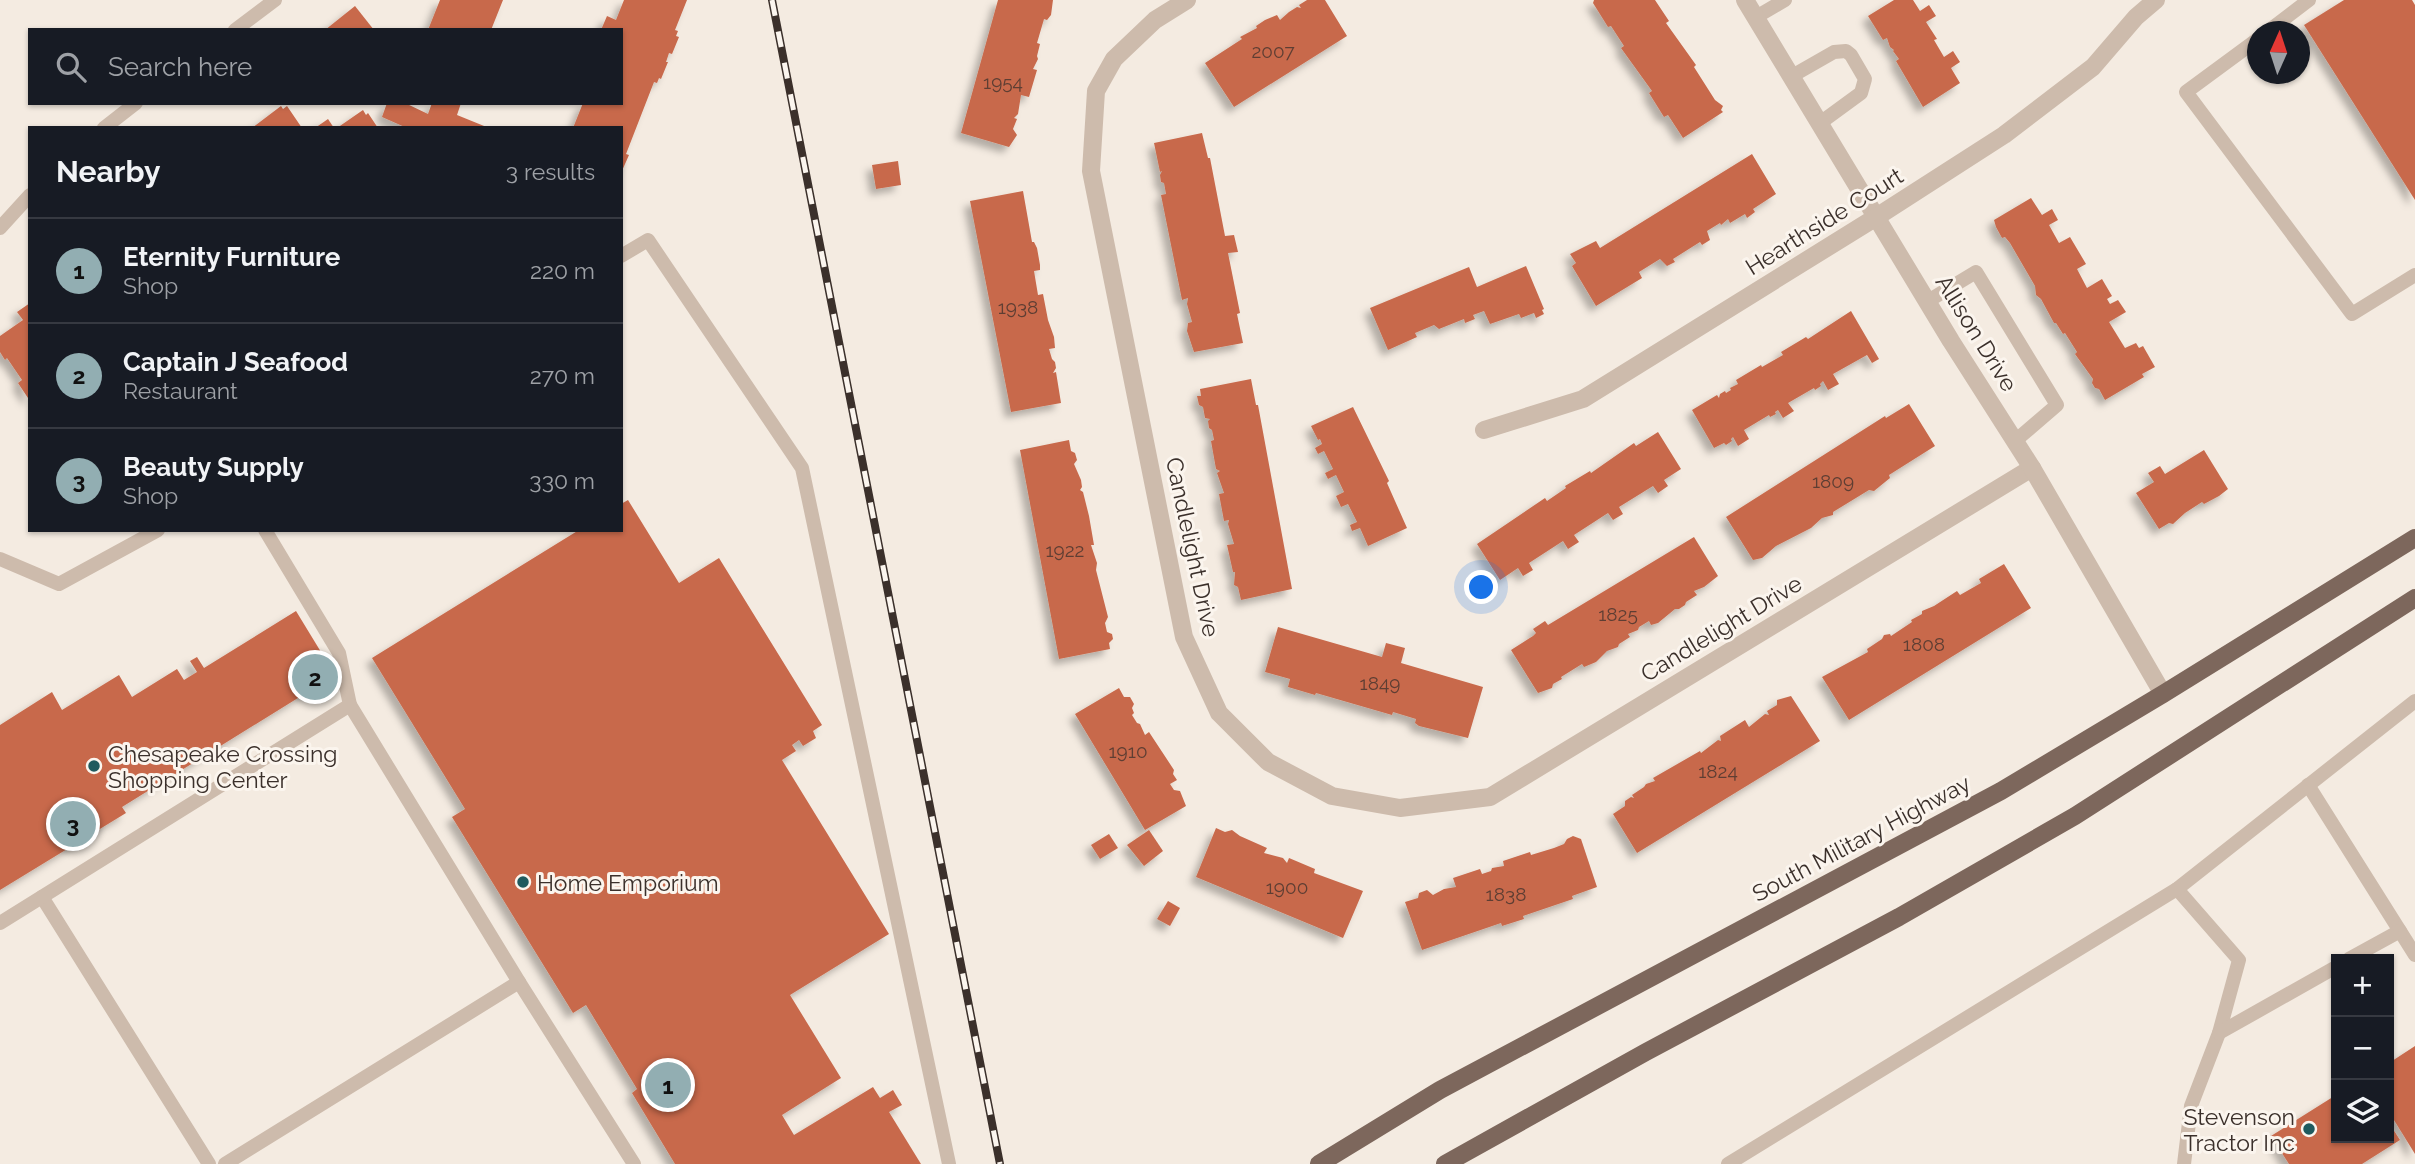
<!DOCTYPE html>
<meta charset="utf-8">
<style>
:root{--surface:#171b24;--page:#242831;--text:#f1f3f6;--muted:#9ea1a6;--line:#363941;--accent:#92aeb2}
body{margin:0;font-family:Raleway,sans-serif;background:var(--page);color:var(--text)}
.controls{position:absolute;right:21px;bottom:21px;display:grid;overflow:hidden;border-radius:0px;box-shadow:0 2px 5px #0004}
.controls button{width:63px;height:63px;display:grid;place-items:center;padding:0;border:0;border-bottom:2px solid var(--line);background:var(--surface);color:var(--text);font:35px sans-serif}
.compass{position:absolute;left:2247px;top:21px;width:63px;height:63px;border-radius:50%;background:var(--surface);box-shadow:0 2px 5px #0004;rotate:3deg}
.you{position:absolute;left:1482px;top:588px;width:24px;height:24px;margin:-18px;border:5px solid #fff;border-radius:50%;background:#1a73e8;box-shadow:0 0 0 10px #1a73e833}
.badge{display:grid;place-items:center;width:46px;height:46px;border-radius:50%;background:var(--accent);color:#111;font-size:23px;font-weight:700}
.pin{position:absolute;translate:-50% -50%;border:4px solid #fff;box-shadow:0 2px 7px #0006}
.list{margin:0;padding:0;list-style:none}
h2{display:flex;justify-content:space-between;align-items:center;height:91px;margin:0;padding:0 28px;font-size:30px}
h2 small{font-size:23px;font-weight:400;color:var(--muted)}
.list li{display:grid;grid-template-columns:46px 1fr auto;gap:21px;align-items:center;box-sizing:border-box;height:105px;padding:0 28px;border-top:2px solid var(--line)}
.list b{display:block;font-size:26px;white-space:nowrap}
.list p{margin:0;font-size:23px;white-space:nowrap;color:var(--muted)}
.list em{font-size:23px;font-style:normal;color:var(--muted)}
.icon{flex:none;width:38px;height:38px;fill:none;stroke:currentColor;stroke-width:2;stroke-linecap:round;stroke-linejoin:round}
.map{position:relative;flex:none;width:2415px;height:1164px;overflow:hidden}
.search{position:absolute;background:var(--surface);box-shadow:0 2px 5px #0004;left:28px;top:28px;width:595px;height:77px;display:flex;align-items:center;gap:18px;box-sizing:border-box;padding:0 24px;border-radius:0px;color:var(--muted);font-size:26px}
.panel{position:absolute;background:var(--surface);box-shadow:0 2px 5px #0004;left:28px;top:126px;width:595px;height:406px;border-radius:0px}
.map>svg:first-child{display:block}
.building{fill:#c8694b;filter:url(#shadow)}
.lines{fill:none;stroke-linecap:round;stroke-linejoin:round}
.service{stroke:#cdbbac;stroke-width:14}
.minor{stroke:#cdbbac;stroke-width:18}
.primary{stroke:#7d675c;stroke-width:18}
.rail-casing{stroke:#3b302b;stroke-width:8}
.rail{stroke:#fbf5ee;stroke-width:5;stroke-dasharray:16;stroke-linecap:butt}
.poi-dot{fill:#1f5a5e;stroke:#fbf5ee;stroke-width:2.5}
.labels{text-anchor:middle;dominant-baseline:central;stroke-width:6;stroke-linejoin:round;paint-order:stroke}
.number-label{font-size:19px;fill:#5e3e33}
.street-label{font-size:23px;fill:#3b302b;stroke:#fbf5ee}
.poi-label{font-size:23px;fill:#3b302b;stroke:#fbf5ee;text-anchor:start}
</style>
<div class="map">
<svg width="2415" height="1164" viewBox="0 0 2415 1164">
<defs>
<filter id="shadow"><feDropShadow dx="-6" dy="6" stdDeviation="3.5" flood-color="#0004"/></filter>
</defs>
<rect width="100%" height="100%" fill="#f4ebe1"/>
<g class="building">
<polygon points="440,0 503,0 491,30 428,30"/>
<polygon points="624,0 687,0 675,30 678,31 676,36 679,37 672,54 669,53 666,62 668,62 661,79 659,78 657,83 654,82 626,154 629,155 621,173 621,128 573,128 583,103 621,103 621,30 601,30 607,16 616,20"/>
<polygon points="998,0 1053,0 1051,15 1047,20 1044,19 1037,43 1040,44 1037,56 1038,59 1033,69 1037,70 1029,97 1021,95 1018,114 1014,118 1017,119 1013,129 1017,135 1009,147 961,133"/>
<polygon points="1307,0 1325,0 1347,36 1234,107 1205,63 1242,39 1240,37 1257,28 1256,26 1265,20 1277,15 1280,20 1289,12 1297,7 1301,8 1299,5"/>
<polygon points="1594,0 1655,0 1669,21 1666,23 1696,65 1694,67 1715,100 1723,106 1721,110 1723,112 1683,138 1668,115 1664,117 1649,93 1652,91 1621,48 1624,46 1611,26 1608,27 1593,3"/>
<polygon points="1894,0 1913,0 1920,11 1929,5 1936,16 1926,22 1937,39 1934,40 1944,57 1953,51 1960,62 1951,68 1960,83 1923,107 1896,61 1899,59 1893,51 1894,50 1890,47 1887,38 1883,40 1868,16"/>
<polygon points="2344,0 2412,0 2415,5 2415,200 2304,25"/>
<polygon points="355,6 374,30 325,30"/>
<polygon points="387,103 405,103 428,114 432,103 461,103 457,115 489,128 407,128 382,117"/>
<polygon points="281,106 283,109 287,106 302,128 252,128"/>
<polygon points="363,110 366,115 368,113 378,128 337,128"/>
<polygon points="328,119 334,128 315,128"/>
<polygon points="1202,133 1208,158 1210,158 1225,236 1234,235 1238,252 1228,253 1240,313 1237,314 1243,343 1194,352 1187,331 1188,323 1192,322 1187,304 1188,298 1182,300 1161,195 1166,194 1164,183 1161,182 1160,175 1162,171 1160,172 1154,143"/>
<polygon points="1752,154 1776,194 1753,209 1755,212 1747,218 1745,214 1730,223 1728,219 1721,225 1720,223 1707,231 1710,240 1702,245 1700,242 1673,259 1675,262 1667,266 1660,259 1639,272 1642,278 1596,306 1572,266 1576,263 1570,254 1596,241 1600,248"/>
<polygon points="898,161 901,185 876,189 872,165"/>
<polygon points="1023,191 1032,242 1034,242 1037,248 1040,265 1040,270 1034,271 1038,295 1043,294 1048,320 1054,337 1055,348 1049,349 1052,359 1055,362 1056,368 1053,373 1056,372 1061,403 1011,412 970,201"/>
<polygon points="2031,198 2042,215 2052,209 2058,220 2049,225 2059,243 2070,237 2086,264 2077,269 2087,288 2102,279 2112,296 2107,299 2110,304 2118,300 2126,312 2109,322 2125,348 2136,343 2139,348 2143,346 2155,367 2142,374 2144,377 2105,400 2099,389 2095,388 2092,383 2093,379 2075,354 2077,352 2065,333 2063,334 2056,323 2054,323 2041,299 2036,295 2035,286 2010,243 2005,237 2002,238 1996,227 1994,220"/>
<polygon points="1526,266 1544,309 1542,310 1544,314 1536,318 1534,313 1521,318 1519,314 1490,324 1484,311 1473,315 1475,319 1465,323 1464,319 1439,329 1434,325 1415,333 1417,337 1388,350 1370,308 1469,267 1477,287"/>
<polygon points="30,303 30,401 18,383 22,380 7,358 5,360 0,352 0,336 23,320 17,312"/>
<polygon points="1851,311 1879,359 1872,363 1867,355 1833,374 1839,384 1828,390 1823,381 1820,384 1821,386 1815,390 1814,388 1788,403 1794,411 1783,418 1778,410 1775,412 1776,414 1770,417 1769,415 1744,430 1749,439 1738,446 1733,437 1731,439 1732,441 1726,445 1724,443 1714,448 1692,410 1717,395 1719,398 1720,394 1725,391 1726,393 1731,390 1730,388 1738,384 1736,380 1761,365 1762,367 1783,355 1781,352 1806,337 1808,339"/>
<polygon points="1251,379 1256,405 1258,405 1292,589 1241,600 1238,587 1234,585 1235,572 1233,572 1227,545 1234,544 1228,524 1229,520 1224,521 1219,494 1224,493 1217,473 1220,471 1216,469 1211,441 1214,440 1212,430 1209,428 1208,421 1210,419 1205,418 1203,407 1199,405 1197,396 1201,396 1200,389"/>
<polygon points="1909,404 1935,446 1889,475 1890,478 1874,491 1869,490 1833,512 1833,515 1822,518 1811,528 1776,546 1762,558 1753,560 1726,517 1885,416 1886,418"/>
<polygon points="1353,407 1389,481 1387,483 1407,528 1368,546 1360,528 1352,531 1350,525 1357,522 1348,504 1341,507 1336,496 1344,492 1336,475 1328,479 1325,473 1333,469 1324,451 1318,454 1315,448 1322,444 1320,439 1318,440 1311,426"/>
<polygon points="1658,432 1681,469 1664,480 1668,486 1658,493 1653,486 1619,507 1623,514 1613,520 1608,513 1574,535 1579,542 1568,549 1563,541 1529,563 1533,570 1523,576 1518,568 1500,580 1477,544 1545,498 1547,501 1566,488 1565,486 1590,471 1591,473 1634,443 1636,446"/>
<polygon points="1069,440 1071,451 1075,453 1077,460 1074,464 1081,480 1082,487 1080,490 1083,492 1089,516 1094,545 1091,545 1097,563 1096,570 1108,617 1105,623 1107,632 1112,634 1113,639 1109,643 1110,649 1059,659 1020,450"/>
<polygon points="2204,450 2228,489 2219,496 2204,504 2202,502 2185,513 2173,524 2169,523 2159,529 2136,493 2154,482 2148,473 2160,466 2165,474"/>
<polygon points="628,500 679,583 719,558 822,725 813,731 816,738 803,746 799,740 792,745 796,751 782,760 889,934 790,995 841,1078 782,1115 794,1135 873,1087 880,1098 893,1090 902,1105 889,1112 921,1164 675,1164 632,1093 637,1089 586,1005 573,1013 452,817 465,809 372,658 579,530 621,530 621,504"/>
<polygon points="1694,537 1718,576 1704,587 1694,591 1697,595 1686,602 1685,605 1679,609 1675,609 1658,623 1651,625 1649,621 1639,627 1638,630 1628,634 1630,637 1619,644 1618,647 1607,651 1596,662 1584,667 1582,664 1561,677 1562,679 1553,684 1552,688 1538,693 1511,650 1533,636 1536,633 1533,629 1545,621 1548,625"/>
<polygon points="2004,564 2031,608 1849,720 1822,677 1868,652 1867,649 1882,639 1884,635 1890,634 1891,636 1912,622 1911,620 1922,614 1922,611 1934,606 1957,591 1960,595 1981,583 1979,579"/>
<polygon points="296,611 335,675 122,807 126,813 0,890 0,725 52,692 62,710 119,675 132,697 177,669 184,680 197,672 190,661 197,657 204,668"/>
<polygon points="1278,627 1382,657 1386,643 1405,648 1401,663 1483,687 1468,738 1419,726 1415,723 1416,719 1393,712 1392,715 1316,693 1315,695 1288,687 1290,679 1265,672"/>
<polygon points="1119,688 1124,697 1130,697 1134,704 1132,708 1134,713 1132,715 1137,723 1140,724 1145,735 1149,732 1174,770 1173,774 1177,780 1170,784 1174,790 1180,791 1186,806 1145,830 1075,714"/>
<polygon points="1791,696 1820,741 1637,853 1613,814 1625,806 1625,801 1631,797 1634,798 1632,795 1644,787 1646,784 1655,781 1653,778 1700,751 1701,753 1718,740 1721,741 1720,736 1745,720 1749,727 1765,714 1769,715 1767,711 1777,705 1777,700"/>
<polygon points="1216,828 1225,832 1232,830 1240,836 1267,848 1264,853 1283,858 1287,863 1289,858 1315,869 1314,873 1363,891 1343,938 1196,877"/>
<polygon points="1149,830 1163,851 1144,866 1127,845"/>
<polygon points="1109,834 1118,848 1100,859 1091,845"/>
<polygon points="1573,836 1581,839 1597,887 1572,896 1573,899 1523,916 1524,919 1502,926 1501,923 1422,950 1405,902 1418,898 1419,893 1427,890 1433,895 1444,889 1456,887 1453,878 1480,869 1482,874 1491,871 1492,868 1504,866 1503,861 1530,852 1531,855 1554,848 1564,844 1567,839"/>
<polygon points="1168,901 1180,908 1170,926 1157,919"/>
<polygon points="2415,1046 2415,1154 2389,1112 2389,1063"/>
<polygon points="2336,1095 2336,1138 2389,1138 2389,1123 2400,1140 2362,1164 2289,1164 2271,1136"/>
</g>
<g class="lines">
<g class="service">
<polyline points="1756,17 1785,0"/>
<polyline points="235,30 275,0"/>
<polyline points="2267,32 2309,0"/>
<polyline points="2258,39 2186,92 2352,314 2415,275"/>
<polyline points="1792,76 1834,52 1846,51 1851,55 1865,79 1861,93 1820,123"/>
<polyline points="104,128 136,103"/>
<polyline points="0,228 30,195"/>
<polyline points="621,256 648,240 802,468 949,1164"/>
<polyline points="1928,301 1976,272 2057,405 2015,441"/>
<polyline points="265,530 339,653 350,705"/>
<polyline points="0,559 59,584 158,530"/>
<polyline points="2308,785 2415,955"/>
<polyline points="2177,889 2239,960 2219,1033 2191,1106 2184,1164"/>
<polyline points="42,897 209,1164"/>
<polyline points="0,923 350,705 519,982"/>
<polyline points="2349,959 2400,931"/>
<polyline points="2219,1033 2336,967"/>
<polyline points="225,1164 519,982 634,1164"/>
<polyline points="1728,1164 2177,889 2415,701"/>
</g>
<g class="minor">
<polyline points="1187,0 1155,20 1114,59 1096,91 1091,171 1184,637 1219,713 1268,762 1332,796 1400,808 1490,797 2032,468"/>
<polyline points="1745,0 1951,341 2032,468 2163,694"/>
<polyline points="1484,430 1583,399 1878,216 2004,135 2093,67 2136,17 2156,0"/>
</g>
<g class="primary">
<polyline points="1319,1164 1440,1090 2001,791 2163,694 2415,538"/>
<polyline points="1445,1164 1646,1052 1899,917 2075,816 2415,598"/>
</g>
<g class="rail-casing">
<polyline id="rail" points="772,0 1000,1164"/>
</g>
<use href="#rail" class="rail"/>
</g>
<g class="poi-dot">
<circle cx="94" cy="766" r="7"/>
<circle cx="523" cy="882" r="7"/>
<circle cx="2309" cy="1129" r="7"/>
</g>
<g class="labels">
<g class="number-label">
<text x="1273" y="51">2007</text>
<text x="1003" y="82">1954</text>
<text x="1018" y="307">1938</text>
<text x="1833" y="481">1809</text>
<text x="1065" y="550">1922</text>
<text x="1618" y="614">1825</text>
<text x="1924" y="644">1808</text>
<text x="1380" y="683">1849</text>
<text x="1128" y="751">1910</text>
<text x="1718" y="771">1824</text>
<text x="1287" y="887">1900</text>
<text x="1506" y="894">1838</text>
</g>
<g class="street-label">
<text transform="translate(1824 221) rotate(-32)">Hearthside Court</text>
<text transform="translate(1977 333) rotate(58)">Allison Drive</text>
<text transform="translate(1193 547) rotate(78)">Candlelight Drive</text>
<text transform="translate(1721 628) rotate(-31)">Candlelight Drive</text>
<text transform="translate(1861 838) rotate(-28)">South Military Highway</text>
</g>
<g class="poi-label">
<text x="108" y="753">Chesapeake Crossing<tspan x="108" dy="26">Shopping Center</tspan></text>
<text x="537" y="882">Home Emporium</text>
<text x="2295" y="1116" text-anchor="end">Stevenson<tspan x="2295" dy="26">Tractor Inc</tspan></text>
</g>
</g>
</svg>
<div class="controls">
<button>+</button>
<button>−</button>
<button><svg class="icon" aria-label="layers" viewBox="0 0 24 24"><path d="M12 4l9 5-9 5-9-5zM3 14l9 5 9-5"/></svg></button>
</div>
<svg class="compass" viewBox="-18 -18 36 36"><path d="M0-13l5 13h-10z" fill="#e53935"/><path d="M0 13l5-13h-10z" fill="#9ea1a6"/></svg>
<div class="you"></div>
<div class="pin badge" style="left:668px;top:1085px">1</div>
<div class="pin badge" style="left:315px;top:677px">2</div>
<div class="pin badge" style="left:73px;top:824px">3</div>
<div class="search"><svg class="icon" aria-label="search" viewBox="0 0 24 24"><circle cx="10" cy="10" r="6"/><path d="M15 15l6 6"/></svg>Search here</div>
<section class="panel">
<h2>Nearby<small>3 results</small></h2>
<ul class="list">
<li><span class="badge">1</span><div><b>Eternity Furniture</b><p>Shop</p></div><em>220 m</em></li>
<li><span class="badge">2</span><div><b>Captain J Seafood</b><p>Restaurant</p></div><em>270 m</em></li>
<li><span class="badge">3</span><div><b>Beauty Supply</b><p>Shop</p></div><em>330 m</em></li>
</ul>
</section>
</div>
